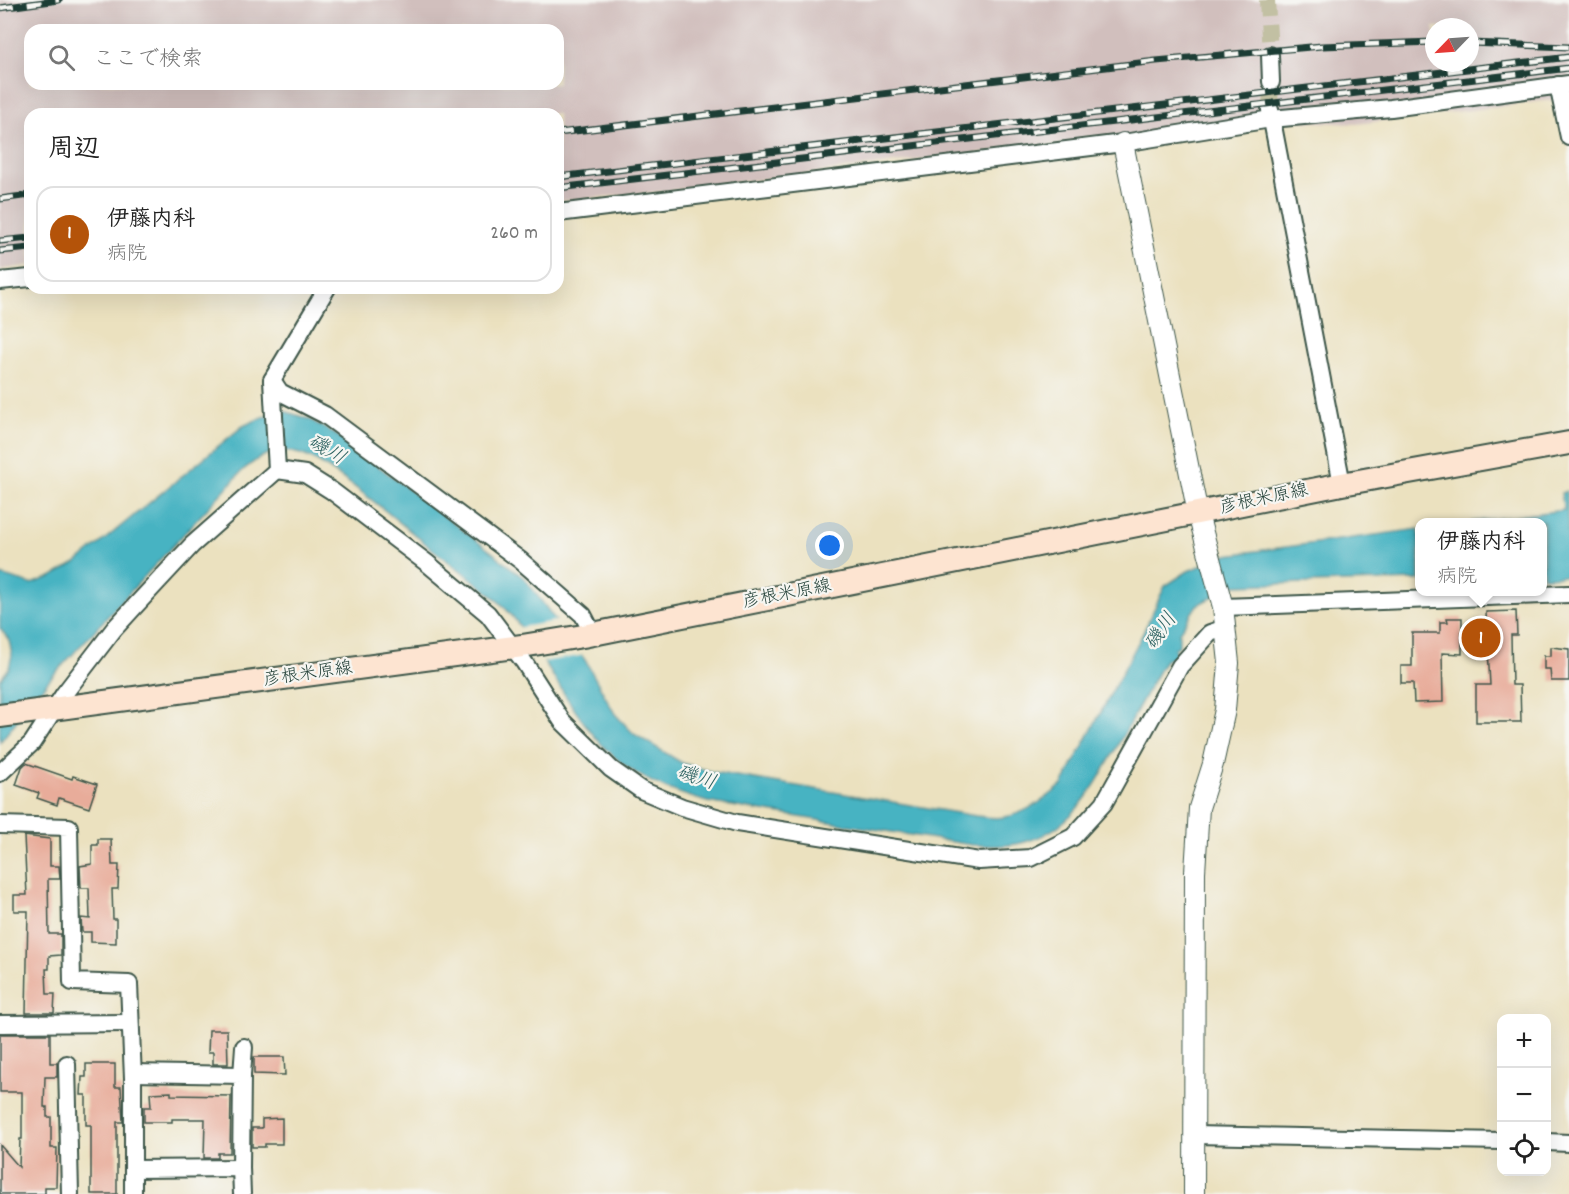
<!DOCTYPE html>
<html lang="ja">
<meta charset="utf-8">
<style>
:root{--surface:#fff;--page:#f6f6f6;--text:#222;--muted:#767676;--line:#e0e0e0;--accent:#b45309}
body{margin:0;font-family:Dekko,"Klee One",sans-serif;background:var(--page);color:var(--text)}
.controls{position:absolute;right:18px;bottom:18px;display:grid;overflow:hidden;border-radius:12px;box-shadow:0 6px 24px #0002}
.controls button{width:54px;height:54px;display:grid;place-items:center;padding:0;border:0;border-bottom:2px solid var(--line);background:var(--surface);color:var(--text);font:30px sans-serif}
.compass{position:absolute;left:1425px;top:18px;width:54px;height:54px;border-radius:50%;background:var(--surface);box-shadow:0 6px 24px #0002;rotate:245deg}
.you{position:absolute;left:830px;top:546px;width:21px;height:21px;margin:-15px;border:4px solid #fff;border-radius:50%;background:#1a73e8;box-shadow:0 0 0 9px #1a73e833}
.badge{display:grid;place-items:center;width:39px;height:39px;border-radius:50%;background:var(--accent);color:#fff;font-size:20px;font-weight:700}
.pin{position:absolute;translate:-50% -50%;border:3px solid #fff;box-shadow:0 2px 6px #0006}
.popup{position:absolute;left:1415px;top:518px;width:132px;height:78px;box-sizing:border-box;display:grid;place-content:center;border-radius:12px;background:var(--surface);filter:drop-shadow(0 2px 4px #0005);font-size:20px;white-space:nowrap;color:var(--muted)}
.popup b{font-size:22px;color:var(--text)}
.popup::after{content:'';position:absolute;left:50%;top:100%;margin-left:-12px;border:12px solid transparent;border-top-color:var(--surface)}
.list{margin:0;padding:0;list-style:none}
h2{display:flex;justify-content:space-between;align-items:center;height:78px;margin:0;padding:0 24px;font-size:26px}
h2 small{font-size:20px;font-weight:400;color:var(--muted)}
.list li{display:grid;grid-template-columns:39px 1fr auto;gap:18px;align-items:center;box-sizing:border-box;height:96px;margin:0 12px 12px;padding:0 12px;border:2px solid var(--line);border-radius:18px}
.list b{display:block;font-size:22px;white-space:nowrap}
.list p{margin:0;font-size:20px;white-space:nowrap;color:var(--muted)}
.list em{font-size:20px;font-style:normal;color:var(--muted)}
.icon{flex:none;width:33px;height:33px;fill:none;stroke:currentColor;stroke-width:2;stroke-linecap:round;stroke-linejoin:round}
.map{position:relative;flex:none;width:1569px;height:1194px;overflow:hidden}
.search{position:absolute;background:var(--surface);box-shadow:0 6px 24px #0002;left:24px;top:24px;width:540px;height:66px;display:flex;align-items:center;gap:15px;box-sizing:border-box;padding:0 21px;border-radius:18px;color:var(--muted);font-size:22px}
.panel{position:absolute;background:var(--surface);box-shadow:0 6px 24px #0002;left:24px;top:108px;width:540px;height:186px;border-radius:18px}
.map>svg:first-child{display:block}
.industrial{fill:#d1bfbd;fill-rule:evenodd}
.water{fill:#46b3c2;stroke:#32787b;stroke-width:1.5}
.pier{fill:#ebe1bf}
.building{fill:#e8ac9a}
.lines{fill:none;stroke-linecap:round;stroke-linejoin:round}
.minor-tunnel{stroke:#c2c0a3;stroke-width:16;stroke-dasharray:16 8;stroke-linecap:butt}
.minor-casing{stroke:#3e5649;stroke-width:20}
.tertiary-casing{stroke:#3e5649;stroke-width:22}
.secondary-casing{stroke:#3e5649;stroke-width:26}
.minor{stroke:#fff;stroke-width:16}
.tertiary{stroke:#fff;stroke-width:20}
.secondary{stroke:#fde4d1;stroke-width:22}
.rail-casing{stroke:#1f3d34;stroke-width:7}
.rail{stroke:#f6f6f2;stroke-width:4.5;stroke-dasharray:14;stroke-linecap:butt}
.labels{text-anchor:middle;dominant-baseline:central;stroke-width:4.5;stroke-linejoin:round;paint-order:stroke}
.street-label{font-size:18px;fill:#1f3d34;stroke:#f6f6f2}
.water-label{font-size:20px;font-style:italic;fill:#2b605f;stroke:#f6f6f2}
</style>
<div class="map">
<svg width="1569" height="1194" viewBox="0 0 1569 1194">
<rect width="100%" height="100%" fill="#f6f6f2"/>
<filter id="ink" filterUnits="userSpaceOnUse"><feTurbulence type="fractalNoise" baseFrequency=".0167" numOctaves="2"/><feDisplacementMap in="SourceGraphic" scale="12" xChannelSelector="R" yChannelSelector="G"/><feConvolveMatrix kernelMatrix="1 2 1 2 8 2 1 2 1" color-interpolation-filters="sRGB"/></filter>
<filter id="wash" filterUnits="userSpaceOnUse"><feTurbulence type="fractalNoise" baseFrequency=".008" numOctaves="4" result="noise"/><feDisplacementMap in="SourceGraphic" scale="24" xChannelSelector="R" yChannelSelector="G"/><feGaussianBlur stdDeviation="1.35" result="paint"/><feColorMatrix in="noise" values="0 0 0 0 0 0 0 0 0 0 0 0 0 0 0 0 0 1.4 0 .05"/><feComposite in="paint" operator="in"/></filter>
<g filter="url(#wash)">
<rect width="100%" height="100%" fill="#ebe1bf"/>
<path class="industrial" d="M0 0H1569V98L1356 124 1297 121 1003 150 649 193 558 201V114H30V265L0 270ZM1434 27H1470V63H1434ZM30 30H558V84H30Z"/>
<g class="water">
<path d="M284 411 309 419 338 436 492 552 525 579 585 660 615 714 634 734 682 763 713 772 976 816C985 817 996 819 1005 817 1027 813 1046 799 1062 785L1140 639 1165 586 1188 571 1227 555 1419 529V580L1235 585 1197 605 1179 632V646L1175 648 1176 657 1165 660C1151 684 1138 708 1125 732 1102 773 1079 825 1031 840 1012 847 992 846 972 845L707 802C666 790 634 778 604 747 569 710 545 657 513 617 492 591 462 573 436 552 397 521 357 485 313 459 307 456 298 453 292 452 269 449 260 457 243 470L48 681 0 742V680L9 668 12 655 9 640 0 628V575L31 584 51 577 76 563 243 426 263 417Z"/>
<polygon points="1567,491 1569,576 1543,577 1543,522 1470,522 1564,510 1561,493"/>
</g>
<polygon class="pier" points="560,620 585,655 542,662 517,628"/>
<g id="blocks">
<g class="building">
<polygon points="1516,611 1517,635 1511,635 1512,685 1520,685 1521,722 1476,722 1476,685 1490,685 1486,612"/>
<polygon points="1447,618 1462,618 1462,654 1442,653 1443,702 1414,703 1413,683 1401,683 1401,666 1412,666 1412,633 1440,633 1440,622 1448,622"/>
<polygon points="1551,647 1569,649 1569,681 1551,681 1550,669 1544,669 1544,656 1551,656"/>
<polygon points="26,763 72,779 73,776 97,784 89,808 59,798 57,805 37,798 39,793 16,785 22,767"/>
<polygon points="24,836 50,839 50,866 59,866 60,879 48,879 49,934 61,934 61,955 49,956 49,969 46,969 47,994 55,994 54,1013 26,1013 28,911 14,911 14,895 27,895"/>
<polygon points="98,839 111,839 112,865 119,865 118,889 112,889 113,919 116,919 116,943 91,942 91,932 82,932 81,918 90,919 89,888 81,888 80,866 92,864 92,845 98,845"/>
<polygon points="209,1030 227,1030 228,1064 213,1064 213,1052 208,1052"/>
<polygon points="0,1034 50,1034 50,1063 57,1063 57,1077 45,1077 44,1107 47,1107 47,1117 51,1117 51,1148 57,1148 56,1187 45,1187 45,1194 0,1194 0,1145 19,1167 20,1139 22,1139 22,1092 0,1092"/>
<polygon points="254,1057 284,1057 285,1075 254,1074"/>
<polygon points="86,1064 115,1064 115,1087 121,1087 123,1122 117,1122 117,1194 91,1194 91,1125 86,1125 86,1095 81,1095 82,1077 86,1077"/>
<polygon points="171,1092 171,1095 231,1096 230,1153 218,1153 218,1158 204,1158 205,1119 172,1119 172,1122 144,1122 144,1107 151,1107 150,1093"/>
<polygon points="282,1118 282,1144 265,1144 265,1147 252,1147 252,1128 262,1128 262,1119"/>
</g>
</g>
</g>
<g filter="url(#ink)">
<use href="#blocks" fill-opacity="0" stroke="#3e5649" stroke-width="1.5"/>
<g class="lines">
<g class="minor-tunnel">
<polyline points="1267,0 1270,55"/>
<polyline points="1270,109 1271,82"/>
</g>
<g class="minor-casing">
<g id="minor">
<polyline points="1270,55 1271,82"/>
<polyline points="1558,85 1569,137"/>
<polyline points="1270,110 1342,484"/>
<polyline points="558,213 1123,143 1271,119 1391,108 1569,84"/>
<polyline points="0,281 30,278"/>
<polyline points="272,380 280,392 325,415 520,560 583,615 593,634"/>
<polyline points="277,470 305,474 332,491 427,563 488,614 524,662 562,721 611,769 641,790 682,807 737,823 979,861 1031,858 1073,837 1104,803 1180,666 1210,633 1225,628"/>
<polyline points="1223,607 1569,594"/>
<polyline points="0,773 32,743 64,694 114,629 136,605 192,545 277,470 272,380 327,288"/>
<polyline points="0,825 69,827 72,982 129,984 133,1078 133,1194"/>
<polyline points="0,1024 130,1023"/>
<polyline points="67,1064 70,1194"/>
<polyline points="133,1073 242,1075 241,1168"/>
<polyline points="242,1075 244,1047"/>
<polyline points="1194,1135 1502,1141"/>
<polyline points="1546,1142 1569,1143"/>
<polyline points="133,1169 241,1168 242,1194"/>
</g>
</g>
<g class="tertiary-casing">
<polyline id="tertiary" points="1123,143 1198,514 1223,607 1229,663 1225,710 1213,764 1199,808 1195,872 1194,1194"/>
</g>
<g class="secondary-casing">
<polyline id="secondary" points="0,716 522,646 583,636 1342,484 1569,443"/>
</g>
<use href="#minor" class="minor"/>
<use href="#tertiary" class="tertiary"/>
<use href="#secondary" class="secondary"/>
<g class="rail-casing">
<g id="rail">
<polyline points="0,8 59,0"/>
<polyline points="1470,43 1569,47"/>
<polyline points="558,133 1156,61 1322,46 1434,42"/>
<polyline points="558,177 1569,57"/>
<polyline points="558,188 1569,68"/>
<polyline points="0,199 30,195"/>
<polyline points="0,241 30,238"/>
<polyline points="0,251 30,248"/>
</g>
</g>
<use href="#rail" class="rail"/>
</g>
</g>
<g class="labels">
<g class="street-label">
<text transform="translate(1264 500) rotate(-12)">彦根米原線</text>
<text transform="translate(787 595) rotate(-11)">彦根米原線</text>
<text transform="translate(308 675) rotate(-8)">彦根米原線</text>
</g>
<g class="water-label">
<text transform="translate(326 451) rotate(31)">磯川</text>
<text transform="translate(1162 632) rotate(-55)">磯川</text>
<text transform="translate(696 779) rotate(18)">磯川</text>
</g>
</g>
</svg>
<div class="controls">
<button>+</button>
<button>−</button>
<button><svg class="icon" aria-label="locate" viewBox="0 0 24 24"><circle cx="12" cy="12" r="6"/><path d="M12 2v4M12 18v4M2 12h4M18 12h4"/></svg></button>
</div>
<svg class="compass" viewBox="-18 -18 36 36"><path d="M0-13l5 13h-10z" fill="#e53935"/><path d="M0 13l5-13h-10z" fill="#767676"/></svg>
<div class="you"></div>
<div class="pin badge" style="left:1481px;top:638px">1</div>
<div class="popup"><b>伊藤内科</b>病院</div>
<div class="search"><svg class="icon" aria-label="search" viewBox="0 0 24 24"><circle cx="10" cy="10" r="6"/><path d="M15 15l6 6"/></svg>ここで検索</div>
<section class="panel">
<h2>周辺<small></small></h2>
<ul class="list">
<li><span class="badge">1</span><div><b>伊藤内科</b><p>病院</p></div><em>260 m</em></li>
</ul>
</section>
</div>
